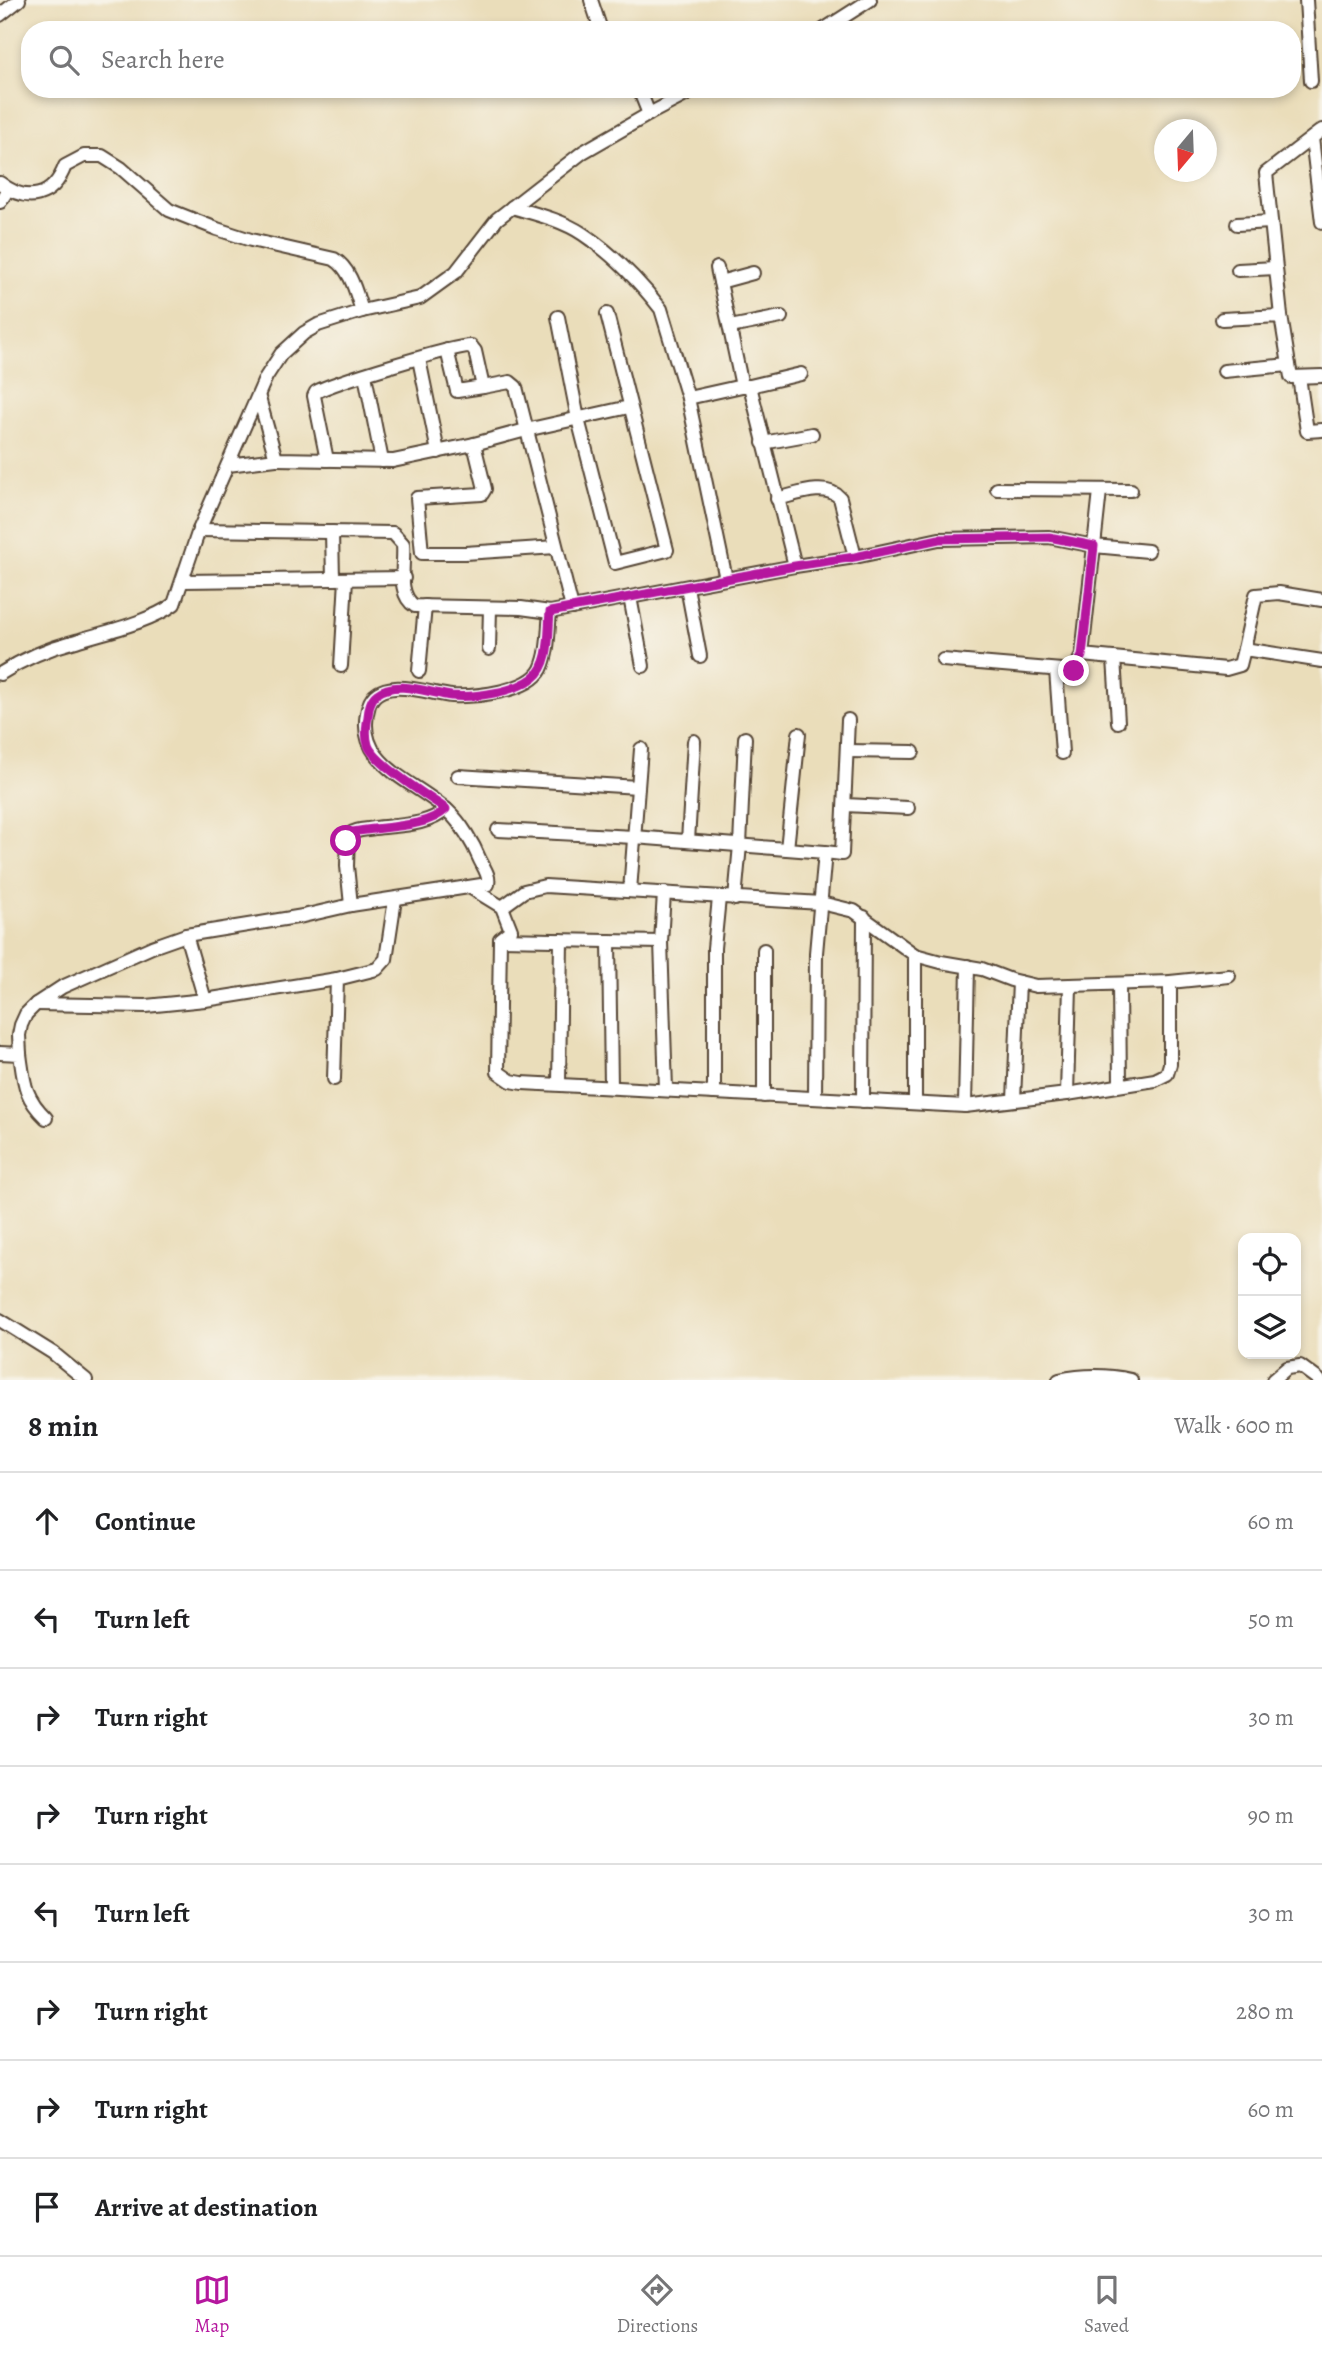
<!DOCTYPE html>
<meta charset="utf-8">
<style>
:root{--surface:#fff;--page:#f2f2f2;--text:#202124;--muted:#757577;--line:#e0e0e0;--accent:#b5179e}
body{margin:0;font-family:Alegreya,serif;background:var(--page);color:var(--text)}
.controls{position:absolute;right:21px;bottom:21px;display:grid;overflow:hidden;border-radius:14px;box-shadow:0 4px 10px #0003}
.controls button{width:63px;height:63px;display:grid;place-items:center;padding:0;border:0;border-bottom:2px solid var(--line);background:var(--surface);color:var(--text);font:35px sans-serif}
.compass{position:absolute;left:1154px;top:119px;width:63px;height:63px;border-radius:50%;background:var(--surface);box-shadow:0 4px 10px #0003;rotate:199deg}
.stop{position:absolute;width:21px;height:21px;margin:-16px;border:5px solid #b5179e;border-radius:50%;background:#fff}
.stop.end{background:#b5179e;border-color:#fff;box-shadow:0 2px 7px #0008}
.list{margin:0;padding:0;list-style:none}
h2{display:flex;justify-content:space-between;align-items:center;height:91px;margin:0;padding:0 28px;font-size:30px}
h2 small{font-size:23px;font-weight:400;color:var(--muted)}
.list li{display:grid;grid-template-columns:46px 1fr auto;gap:21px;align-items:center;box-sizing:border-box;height:98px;padding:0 28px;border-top:2px solid var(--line)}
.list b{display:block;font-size:26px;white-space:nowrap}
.list em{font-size:23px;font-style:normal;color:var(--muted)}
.icon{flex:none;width:38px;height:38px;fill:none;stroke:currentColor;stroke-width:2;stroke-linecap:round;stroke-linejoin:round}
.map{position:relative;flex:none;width:1322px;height:1380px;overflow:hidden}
.search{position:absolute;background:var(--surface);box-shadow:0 4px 10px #0003;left:21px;right:21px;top:21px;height:77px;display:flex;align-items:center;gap:18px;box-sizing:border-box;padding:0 24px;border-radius:28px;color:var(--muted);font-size:26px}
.sheet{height:875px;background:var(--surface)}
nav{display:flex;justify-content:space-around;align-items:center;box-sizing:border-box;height:98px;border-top:2px solid var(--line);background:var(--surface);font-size:19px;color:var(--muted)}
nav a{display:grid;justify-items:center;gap:4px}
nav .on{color:var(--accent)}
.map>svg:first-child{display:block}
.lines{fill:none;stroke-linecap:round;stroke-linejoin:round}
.street-casing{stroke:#554535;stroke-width:16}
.street{stroke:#fff;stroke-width:12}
.route{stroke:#b5179e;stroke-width:9}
</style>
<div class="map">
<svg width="1322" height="1380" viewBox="0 0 1322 1380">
<rect width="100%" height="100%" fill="#f7f3e8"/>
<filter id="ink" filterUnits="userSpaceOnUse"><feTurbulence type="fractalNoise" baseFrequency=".0143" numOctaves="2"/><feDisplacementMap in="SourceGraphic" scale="14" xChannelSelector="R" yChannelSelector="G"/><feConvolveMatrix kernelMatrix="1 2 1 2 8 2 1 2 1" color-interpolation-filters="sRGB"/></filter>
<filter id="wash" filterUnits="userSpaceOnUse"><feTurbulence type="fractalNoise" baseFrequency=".00686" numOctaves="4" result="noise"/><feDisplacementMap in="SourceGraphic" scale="28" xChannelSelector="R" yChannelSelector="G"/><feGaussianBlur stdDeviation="1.57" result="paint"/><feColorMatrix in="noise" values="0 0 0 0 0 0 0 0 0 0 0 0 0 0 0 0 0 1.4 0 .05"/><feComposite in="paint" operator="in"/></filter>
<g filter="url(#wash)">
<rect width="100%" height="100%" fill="#eaddba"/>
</g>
<g filter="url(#ink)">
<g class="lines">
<g class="street-casing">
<g id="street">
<polyline points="591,0 601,30"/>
<polyline points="1306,0 1311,81"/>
<polyline points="0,15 19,0"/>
<polyline points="823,30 870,0"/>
<polyline points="639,89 649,114"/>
<polyline points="1312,138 1322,222"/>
<path d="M0 183C27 204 53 198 65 166L84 156H102L121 168 169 210 217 229 251 240 334 259C351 269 356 293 362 311"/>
<polyline points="0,202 8,189"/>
<path d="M512 207C536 214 562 220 583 234 613 254 639 281 661 309L688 398"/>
<polyline points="1237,224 1270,222"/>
<polyline points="717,268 742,386"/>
<polyline points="1238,270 1275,268"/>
<polyline points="720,282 753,273"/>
<polyline points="1281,316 1266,173 1322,130"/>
<polyline points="558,317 578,419 615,563 667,550 607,314"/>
<polyline points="1222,319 1281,316 1291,377 1322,376"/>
<polyline points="730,327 781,317"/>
<polyline points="447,350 457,391 483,387"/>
<polyline points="419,359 438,452"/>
<polyline points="1224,371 1289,365"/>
<polyline points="365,375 382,461"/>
<polyline points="1299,377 1307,431 1322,430"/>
<polyline points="750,386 801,374"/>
<polyline points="259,398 276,459 393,461 474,444 526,430 629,407"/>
<polyline points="763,443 812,434"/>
<polyline points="474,444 485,489 482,494 417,498 422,553 465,553 556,547"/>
<path d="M327 460 314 396 316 392C331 383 456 345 471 346L475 351 483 387 510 382 516 387 572 608"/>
<polyline points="228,465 276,459"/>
<polyline points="997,489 1131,490"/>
<polyline points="1100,491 1094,546 1148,551"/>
<path d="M777 499C795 495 826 482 840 498L855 557"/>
<path d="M199 530 393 533 403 544C405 563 396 595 415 606L521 608 550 612 795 566 855 557 939 539 1049 537 1094 546 1082 655 1226 669 1240 665 1244 649 1322 661"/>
<polyline points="332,532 333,579 404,578"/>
<polyline points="726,579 688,398 742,386 750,386 795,566"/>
<polyline points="183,581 333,579"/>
<polyline points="687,587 700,656"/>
<polyline points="630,597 643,666"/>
<polyline points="489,649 490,608"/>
<polyline points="1244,649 1256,595 1279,593 1322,600"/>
<polyline points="1114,658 1118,722"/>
<polyline points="943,660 1074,671 1082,655"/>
<polyline points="341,666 346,579"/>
<polyline points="1056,670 1062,753"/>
<polyline points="419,671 425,606"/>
<path d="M0 674C23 659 49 648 76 641 105 632 150 622 174 604L199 530 266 377 281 354 304 333 318 325 362 311 420 298 456 272 497 219 583 152 649 114 697 89"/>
<polyline points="847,751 913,752"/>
<polyline points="458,776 638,787"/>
<polyline points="845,805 908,808"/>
<polyline points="498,830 634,837 825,852"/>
<polyline points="688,841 694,741"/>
<polyline points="787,849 799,734"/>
<polyline points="471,888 502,907 511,930 500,939 498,1072 511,1081 522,1083 965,1106 1067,1094 1155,1080 1167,1074 1170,1064 1170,982"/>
<polyline points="630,891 641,749"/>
<polyline points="664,893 661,942 666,1089"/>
<polyline points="735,899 740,845 745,738"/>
<path d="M351 905 347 866 348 835C356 829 365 830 375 828 397 825 429 826 446 809"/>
<polyline points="502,907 524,891 545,886 821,903 854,911 915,955 941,962 982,969 1011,980 1036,986 1170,982 1229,976"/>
<polyline points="186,935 205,1000"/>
<polyline points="500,939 661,942"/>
<polyline points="609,941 611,1086"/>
<polyline points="1119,984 1120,1085"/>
<polyline points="36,1004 146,1006 205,1000 337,979 377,969 386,959 395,899"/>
<path d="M0 1053 20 1054C24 1082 24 1097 46 1118"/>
<path d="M20 1054 19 1035 21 1025 26 1014 36 1004 62 987 152 947 186 935 303 916 351 905 488 884C490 876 484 868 480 860 473 843 461 823 448 811 414 780 351 764 369 705 379 674 430 694 452 696 474 697 529 692 541 669 549 652 548 630 550 612"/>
<polyline points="334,1079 337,979"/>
<polyline points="559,1084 561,940"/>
<polyline points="714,1093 714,948 719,898"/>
<polyline points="1067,1094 1070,986"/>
<polyline points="764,1096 764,950"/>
<polyline points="815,1098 816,953 825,852 842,854 848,720"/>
<polyline points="1014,1100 1019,982"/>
<polyline points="863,1101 864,917"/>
<polyline points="915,1103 915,955"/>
<polyline points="965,1106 968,966"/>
<polyline points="0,1320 53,1353 86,1380"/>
<path d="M1059 1380C1082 1375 1108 1375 1131 1380"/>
<polyline points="1273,1380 1287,1368 1300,1366 1319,1380"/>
</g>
</g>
<use href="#street" class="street"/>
</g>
</g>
<g class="lines" filter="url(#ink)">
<path class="route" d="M346 841 348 835 353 832C380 826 426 829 446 809 429 797 374 763 368 745 366 738 366 730 367 723 369 713 368 701 377 694 396 679 429 693 451 696 474 698 515 692 533 678 551 664 548 632 550 612L795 566 855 557 939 539 1049 537 1094 546 1082 656 1074 671"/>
</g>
</svg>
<div class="controls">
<button><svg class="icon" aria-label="locate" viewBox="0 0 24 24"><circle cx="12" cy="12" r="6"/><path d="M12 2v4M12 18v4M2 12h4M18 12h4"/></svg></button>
<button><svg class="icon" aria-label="layers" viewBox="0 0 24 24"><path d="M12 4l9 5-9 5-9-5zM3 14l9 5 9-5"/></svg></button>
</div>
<svg class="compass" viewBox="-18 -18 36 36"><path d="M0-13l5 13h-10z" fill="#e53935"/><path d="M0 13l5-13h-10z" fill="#757577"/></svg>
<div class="stop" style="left:346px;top:841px"></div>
<div class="stop end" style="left:1074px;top:671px"></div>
<div class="search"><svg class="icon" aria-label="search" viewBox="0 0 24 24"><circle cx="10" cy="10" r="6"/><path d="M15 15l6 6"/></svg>Search here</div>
</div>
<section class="sheet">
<h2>8 min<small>Walk · 600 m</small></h2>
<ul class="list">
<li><svg class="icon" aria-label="ahead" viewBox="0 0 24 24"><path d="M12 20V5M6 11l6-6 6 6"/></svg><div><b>Continue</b></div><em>60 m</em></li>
<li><svg class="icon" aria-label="left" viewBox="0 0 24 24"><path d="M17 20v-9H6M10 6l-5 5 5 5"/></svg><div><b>Turn left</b></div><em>50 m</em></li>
<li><svg class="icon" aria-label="right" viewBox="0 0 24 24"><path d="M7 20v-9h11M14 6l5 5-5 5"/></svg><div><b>Turn right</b></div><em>30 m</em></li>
<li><svg class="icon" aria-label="right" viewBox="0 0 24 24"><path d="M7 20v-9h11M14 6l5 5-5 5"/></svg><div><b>Turn right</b></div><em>90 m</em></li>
<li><svg class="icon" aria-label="left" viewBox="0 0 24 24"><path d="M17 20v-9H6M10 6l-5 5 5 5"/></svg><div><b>Turn left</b></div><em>30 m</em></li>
<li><svg class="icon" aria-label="right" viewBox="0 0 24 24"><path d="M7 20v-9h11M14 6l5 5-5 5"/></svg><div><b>Turn right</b></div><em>280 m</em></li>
<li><svg class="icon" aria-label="right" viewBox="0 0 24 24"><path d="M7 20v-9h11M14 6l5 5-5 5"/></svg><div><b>Turn right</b></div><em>60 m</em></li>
<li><svg class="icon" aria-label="arrive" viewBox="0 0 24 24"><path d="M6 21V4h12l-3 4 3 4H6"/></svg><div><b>Arrive at destination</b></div></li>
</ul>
</section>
<nav>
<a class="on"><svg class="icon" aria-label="map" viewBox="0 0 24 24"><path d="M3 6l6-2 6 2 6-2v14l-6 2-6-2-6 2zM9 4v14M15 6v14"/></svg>Map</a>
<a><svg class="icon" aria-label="directions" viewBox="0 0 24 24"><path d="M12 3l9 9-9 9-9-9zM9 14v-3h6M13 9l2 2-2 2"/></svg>Directions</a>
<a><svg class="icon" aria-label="saved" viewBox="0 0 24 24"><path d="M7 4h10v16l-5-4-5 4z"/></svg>Saved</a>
</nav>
